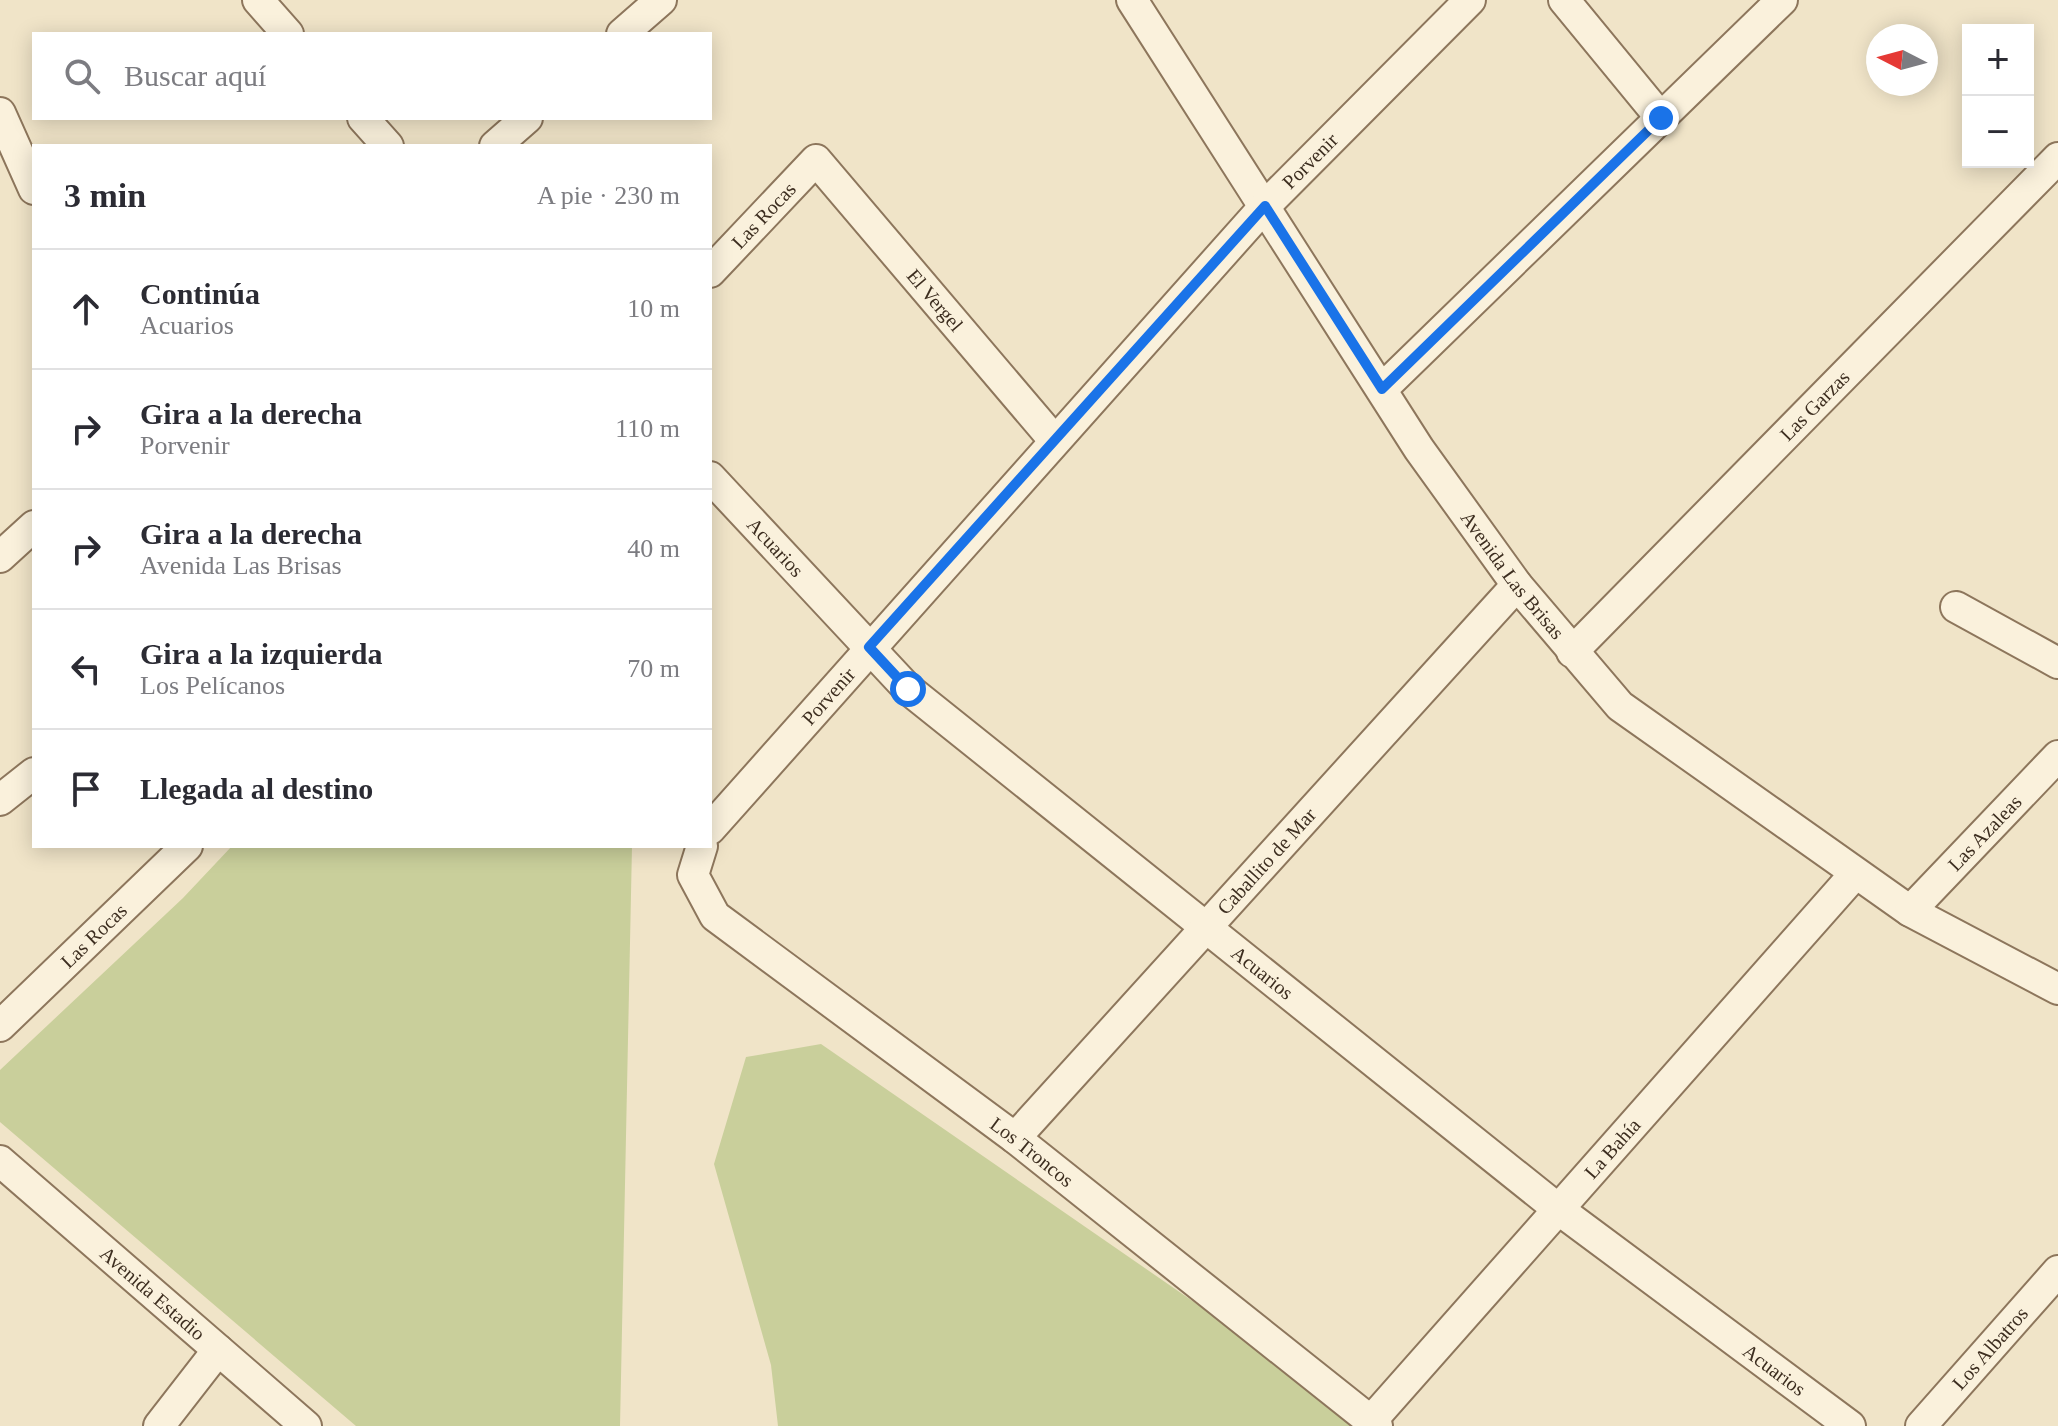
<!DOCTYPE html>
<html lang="es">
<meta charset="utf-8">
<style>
:root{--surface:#fff;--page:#f7f7f7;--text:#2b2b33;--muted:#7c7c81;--line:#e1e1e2}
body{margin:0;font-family:"Times New Roman",serif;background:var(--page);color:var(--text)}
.controls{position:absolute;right:24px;top:24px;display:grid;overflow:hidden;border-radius:0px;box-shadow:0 4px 20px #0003}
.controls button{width:72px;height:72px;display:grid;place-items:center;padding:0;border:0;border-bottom:2px solid var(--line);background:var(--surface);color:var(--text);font:40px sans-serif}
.compass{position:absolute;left:1866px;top:24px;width:72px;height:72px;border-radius:50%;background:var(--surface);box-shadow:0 4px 20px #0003;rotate:276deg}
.stop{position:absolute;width:24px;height:24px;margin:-18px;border:6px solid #1a73e8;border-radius:50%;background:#fff}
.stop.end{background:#1a73e8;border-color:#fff;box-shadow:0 2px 8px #0008}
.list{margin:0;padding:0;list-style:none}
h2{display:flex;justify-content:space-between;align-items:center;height:104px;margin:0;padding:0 32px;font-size:34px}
h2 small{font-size:26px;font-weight:400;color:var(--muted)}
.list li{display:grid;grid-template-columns:52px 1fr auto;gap:24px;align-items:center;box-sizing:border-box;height:120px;padding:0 32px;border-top:2px solid var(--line)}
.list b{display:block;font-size:30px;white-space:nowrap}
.list p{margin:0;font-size:26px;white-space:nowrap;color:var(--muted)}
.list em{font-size:26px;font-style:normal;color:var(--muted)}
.icon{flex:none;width:44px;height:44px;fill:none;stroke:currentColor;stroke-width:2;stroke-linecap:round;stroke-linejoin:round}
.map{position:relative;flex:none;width:2058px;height:1426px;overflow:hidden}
.search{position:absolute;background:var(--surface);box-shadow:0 4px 20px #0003;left:32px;top:32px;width:680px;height:88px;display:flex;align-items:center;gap:20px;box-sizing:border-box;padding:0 28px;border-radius:0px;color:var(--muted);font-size:30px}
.panel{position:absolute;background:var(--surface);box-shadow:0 4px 20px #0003;left:32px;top:144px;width:680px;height:704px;border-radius:0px}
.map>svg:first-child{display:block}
.green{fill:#c9cf9b}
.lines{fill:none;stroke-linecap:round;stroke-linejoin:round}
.minor-casing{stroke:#8d765c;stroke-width:34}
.minor{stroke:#faf1dc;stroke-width:30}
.route{stroke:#1a73e8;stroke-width:10}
.labels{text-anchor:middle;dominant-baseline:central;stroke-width:8;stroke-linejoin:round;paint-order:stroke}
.street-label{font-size:20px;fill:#3d2e20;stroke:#f7eed8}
</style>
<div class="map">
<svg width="2058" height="1426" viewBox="0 0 2058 1426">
<rect width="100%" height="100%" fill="#f0e4c8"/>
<g class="green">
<polygon points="232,846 632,846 620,1426 356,1426 0,1122 0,1070 183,898"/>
<polygon points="821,1044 1324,1392 1352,1426 778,1426 771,1365 714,1164 746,1057"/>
</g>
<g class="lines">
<g class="minor-casing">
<g id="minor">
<polyline points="258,0 288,34"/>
<path id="s1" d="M1132 0 1419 449 1517 585 1620 706 1910 911 2058 989"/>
<polyline points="1564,0 1661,118"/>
<polyline points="622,34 661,0"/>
<polyline points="0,113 34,189"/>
<polyline points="363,118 388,146"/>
<polyline points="495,146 527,118"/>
<path id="s2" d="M710 272 816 160 1054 440"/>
<polyline points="1382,389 1782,0"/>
<path id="s3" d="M710 477 908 689 1558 1209 1850 1426"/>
<polyline points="0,557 34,526"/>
<polyline points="1956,607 2058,663"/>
<path id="s4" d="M1572 652 2058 158"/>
<polyline points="0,800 34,773"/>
<path id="s5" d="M710 829 1265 206 1470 0"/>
<path id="s6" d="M702 846 693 875 715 916 1015 1138 1377 1426"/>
<path id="s7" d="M1910 911 2058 756"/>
<path id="s8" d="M0 1026 187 846"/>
<path id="s9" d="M1015 1138 1517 585"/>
<path id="s10" d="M0 1161 306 1426"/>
<path id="s11" d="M1371 1421 1854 875"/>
<polyline points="159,1426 218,1350"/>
<path id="s12" d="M1921 1426 2058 1271"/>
</g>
</g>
<use href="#minor" class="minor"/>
</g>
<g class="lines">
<polyline class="route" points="908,689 869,647 1265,206 1382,389 1661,118"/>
</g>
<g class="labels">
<g class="street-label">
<text stroke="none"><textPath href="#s5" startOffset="898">Porvenir</textPath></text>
<text stroke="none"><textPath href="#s2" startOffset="78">Las Rocas</textPath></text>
<text stroke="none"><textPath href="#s2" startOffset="338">El Vergel</textPath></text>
<text stroke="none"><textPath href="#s4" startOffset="346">Las Garzas</textPath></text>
<text stroke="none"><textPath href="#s3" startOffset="96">Acuarios</textPath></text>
<text stroke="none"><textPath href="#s1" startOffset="690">Avenida Las Brisas</textPath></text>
<text stroke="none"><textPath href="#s5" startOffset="178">Porvenir</textPath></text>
<text stroke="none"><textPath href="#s7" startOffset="108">Las Azaleas</textPath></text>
<text stroke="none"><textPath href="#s9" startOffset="374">Caballito de Mar</textPath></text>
<text stroke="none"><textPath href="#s8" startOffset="130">Las Rocas</textPath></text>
<text stroke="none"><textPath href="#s3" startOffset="744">Acuarios</textPath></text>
<text stroke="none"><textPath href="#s11" startOffset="364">La Bahía</textPath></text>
<text stroke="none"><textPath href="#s6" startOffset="472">Los Troncos</textPath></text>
<text stroke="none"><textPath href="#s10" startOffset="202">Avenida Estadio</textPath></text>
<text stroke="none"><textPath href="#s12" startOffset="104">Los Albatros</textPath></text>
<text stroke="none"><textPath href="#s3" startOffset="1392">Acuarios</textPath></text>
</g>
</g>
</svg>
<div class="controls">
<button>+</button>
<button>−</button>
</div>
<svg class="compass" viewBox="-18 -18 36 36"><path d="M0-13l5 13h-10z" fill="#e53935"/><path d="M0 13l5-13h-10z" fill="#7c7c81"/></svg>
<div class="stop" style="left:908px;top:689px"></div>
<div class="stop end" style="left:1661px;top:118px"></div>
<div class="search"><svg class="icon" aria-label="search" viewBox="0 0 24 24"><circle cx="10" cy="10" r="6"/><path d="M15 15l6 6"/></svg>Buscar aquí</div>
<section class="panel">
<h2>3 min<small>A pie · 230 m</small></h2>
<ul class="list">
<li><svg class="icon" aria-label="ahead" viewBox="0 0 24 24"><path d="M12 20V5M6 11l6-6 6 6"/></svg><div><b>Continúa</b><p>Acuarios</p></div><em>10 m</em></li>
<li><svg class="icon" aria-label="right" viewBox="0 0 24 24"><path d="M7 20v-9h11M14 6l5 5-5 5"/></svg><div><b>Gira a la derecha</b><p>Porvenir</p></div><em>110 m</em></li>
<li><svg class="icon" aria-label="right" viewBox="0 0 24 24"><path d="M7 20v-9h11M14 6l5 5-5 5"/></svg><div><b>Gira a la derecha</b><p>Avenida Las Brisas</p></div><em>40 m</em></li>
<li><svg class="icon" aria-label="left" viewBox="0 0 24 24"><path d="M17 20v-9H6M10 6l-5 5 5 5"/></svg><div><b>Gira a la izquierda</b><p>Los Pelícanos</p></div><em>70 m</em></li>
<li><svg class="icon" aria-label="arrive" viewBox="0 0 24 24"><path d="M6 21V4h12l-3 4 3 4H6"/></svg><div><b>Llegada al destino</b></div></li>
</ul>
</section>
</div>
